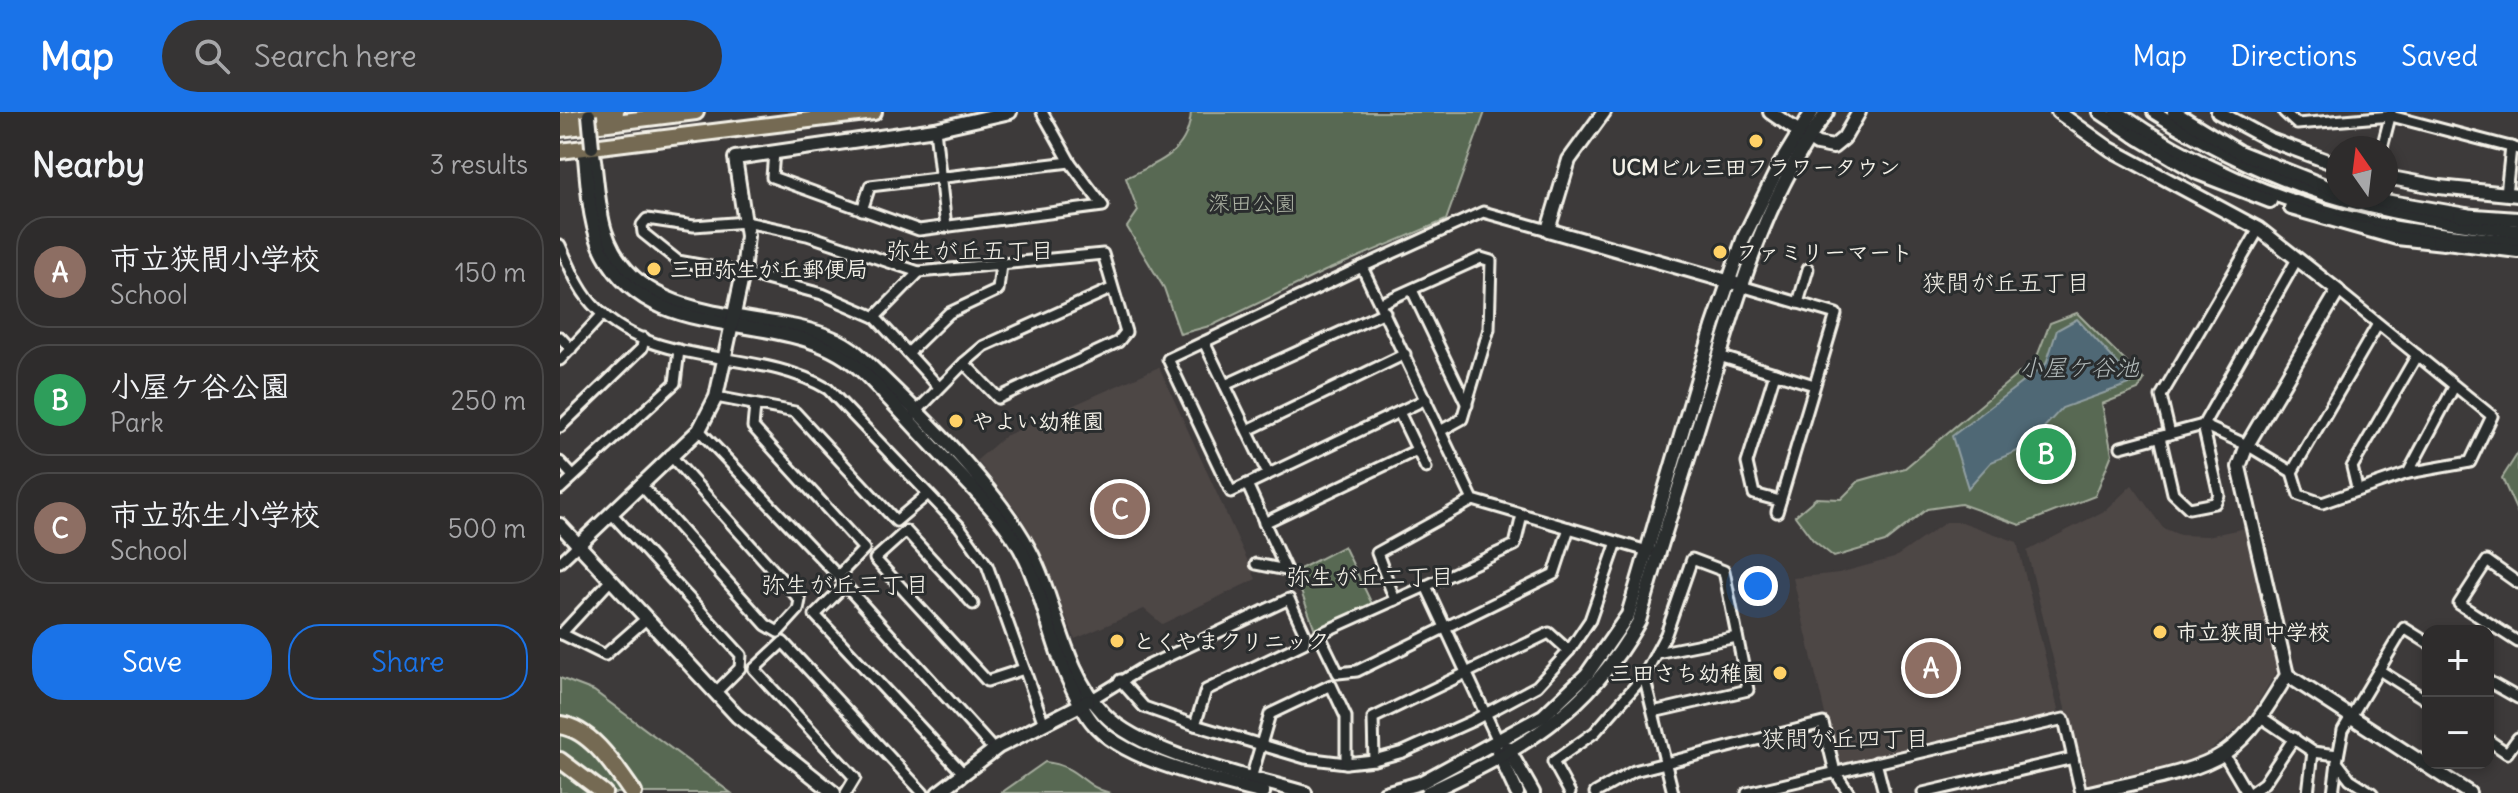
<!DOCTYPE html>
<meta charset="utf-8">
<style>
:root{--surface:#2e2c2c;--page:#363434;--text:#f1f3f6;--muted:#a7a7a9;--line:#494848;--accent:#1a73e8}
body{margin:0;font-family:Delius,"Klee One",sans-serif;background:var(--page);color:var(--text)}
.controls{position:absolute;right:24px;bottom:24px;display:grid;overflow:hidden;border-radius:16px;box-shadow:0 4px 12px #0003}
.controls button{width:72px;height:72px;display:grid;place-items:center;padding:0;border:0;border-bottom:2px solid var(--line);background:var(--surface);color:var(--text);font:40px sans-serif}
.compass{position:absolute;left:1766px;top:24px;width:72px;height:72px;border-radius:50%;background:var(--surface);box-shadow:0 4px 12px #0003;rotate:346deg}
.you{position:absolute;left:1198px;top:474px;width:28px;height:28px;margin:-20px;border:6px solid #fff;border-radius:50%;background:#1a73e8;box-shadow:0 0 0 12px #1a73e833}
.badge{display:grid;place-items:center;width:52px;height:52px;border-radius:50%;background:var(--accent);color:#fff;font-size:26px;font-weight:700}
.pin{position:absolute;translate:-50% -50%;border:4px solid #fff;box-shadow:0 2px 8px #0006}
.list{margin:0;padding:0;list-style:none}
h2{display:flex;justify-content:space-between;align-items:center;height:104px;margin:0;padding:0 32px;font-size:34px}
h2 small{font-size:26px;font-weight:400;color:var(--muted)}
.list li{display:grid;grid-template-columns:52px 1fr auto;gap:24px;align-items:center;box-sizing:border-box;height:112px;margin:0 16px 16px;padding:0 16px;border:2px solid var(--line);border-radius:32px}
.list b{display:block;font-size:30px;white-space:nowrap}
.list p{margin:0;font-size:26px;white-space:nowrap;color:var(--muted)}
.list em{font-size:26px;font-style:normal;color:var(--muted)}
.actions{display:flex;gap:16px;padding:24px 32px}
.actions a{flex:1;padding:18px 0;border:2px solid var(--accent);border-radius:32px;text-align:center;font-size:28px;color:var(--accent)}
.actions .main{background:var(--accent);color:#fff}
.icon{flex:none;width:44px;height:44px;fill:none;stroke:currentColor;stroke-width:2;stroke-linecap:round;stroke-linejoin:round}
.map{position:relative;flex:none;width:1958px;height:681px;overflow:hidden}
header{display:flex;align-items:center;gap:48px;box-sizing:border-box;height:112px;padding:0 40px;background:var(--accent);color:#fff}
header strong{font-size:38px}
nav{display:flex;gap:44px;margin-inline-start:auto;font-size:28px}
.search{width:560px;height:72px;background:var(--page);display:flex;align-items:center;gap:20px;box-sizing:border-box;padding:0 28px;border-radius:44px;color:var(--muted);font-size:30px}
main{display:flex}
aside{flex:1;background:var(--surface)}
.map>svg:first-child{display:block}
.built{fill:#4d4645}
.green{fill:#586953;stroke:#a6ad9e;stroke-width:2}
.water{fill:#4f6874;stroke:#919fa2;stroke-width:2}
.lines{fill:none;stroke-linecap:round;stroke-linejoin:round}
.street-casing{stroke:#f4f1e8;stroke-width:15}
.secondary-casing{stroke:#f4f1e8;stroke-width:18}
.primary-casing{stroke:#f4f1e8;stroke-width:20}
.highway-casing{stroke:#f4f1e8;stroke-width:22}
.street{stroke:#2a2d2e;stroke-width:9}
.secondary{stroke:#2a2d2e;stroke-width:12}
.primary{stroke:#746b52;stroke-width:14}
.highway{stroke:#746b52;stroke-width:16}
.secondary-bridge-casing{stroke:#f4f1e8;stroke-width:18;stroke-linecap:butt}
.secondary-bridge{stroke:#2a2d2e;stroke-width:12}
.poi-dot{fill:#ffd166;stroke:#2a2d2e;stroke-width:3}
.labels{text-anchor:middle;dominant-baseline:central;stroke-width:6;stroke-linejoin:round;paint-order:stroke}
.poi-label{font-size:22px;font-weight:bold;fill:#f4f1e8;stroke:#2a2d2e;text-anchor:start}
.park-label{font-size:22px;fill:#aeb4a5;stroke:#2a2d2e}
.neighbourhood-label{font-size:24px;fill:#f4f1e8;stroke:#2a2d2e}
.water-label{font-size:24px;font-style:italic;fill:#b2baba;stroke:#2a2d2e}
</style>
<header>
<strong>Map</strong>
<div class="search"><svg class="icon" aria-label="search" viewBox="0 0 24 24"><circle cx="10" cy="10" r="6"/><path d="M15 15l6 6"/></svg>Search here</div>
<nav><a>Map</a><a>Directions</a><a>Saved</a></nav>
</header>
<main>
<aside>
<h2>Nearby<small>3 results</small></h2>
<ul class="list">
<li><span class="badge" style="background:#8d6e63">A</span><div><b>市立狭間小学校</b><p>School</p></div><em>150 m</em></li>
<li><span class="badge" style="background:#2e9e5b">B</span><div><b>小屋ケ谷公園</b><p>Park</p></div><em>250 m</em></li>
<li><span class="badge" style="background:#8d6e63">C</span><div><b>市立弥生小学校</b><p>School</p></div><em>500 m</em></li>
</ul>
<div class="actions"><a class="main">Save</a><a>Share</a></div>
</aside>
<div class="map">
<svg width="1958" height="681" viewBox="0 0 1958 681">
<rect width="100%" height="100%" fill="#3d3a3a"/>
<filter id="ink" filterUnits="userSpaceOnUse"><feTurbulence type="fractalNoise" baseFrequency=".0125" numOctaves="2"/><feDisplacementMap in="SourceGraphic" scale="16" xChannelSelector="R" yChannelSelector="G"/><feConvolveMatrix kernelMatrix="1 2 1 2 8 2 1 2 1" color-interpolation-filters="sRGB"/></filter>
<g filter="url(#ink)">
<g class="built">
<polygon points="599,255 696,467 602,512 584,497 515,527 478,436 460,403 417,348 445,324"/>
<polygon points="1572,373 1603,416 1620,423 1647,424 1686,416 1720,554 1686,610 1640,646 1524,675 1467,439 1546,398"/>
<polygon points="1386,410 1402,410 1457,430 1499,601 1283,654 1276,649 1233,466 1279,461 1334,446"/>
</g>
<g class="green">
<path d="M631 0H925L886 108 765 159 653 213 620 222 604 176 567 115 578 99 566 66C600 49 628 42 631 0Z"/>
<polygon points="1517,201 1584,268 1578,278 1542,292 1552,342 1535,384 1460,413 1401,392 1367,397 1325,430 1274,445 1253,428 1235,404 1256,386 1281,387 1299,369 1345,356 1476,247 1490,211"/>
<polygon points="1958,341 1958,402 1942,366"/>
<polygon points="784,434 812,492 755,518 734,460"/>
<polygon points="0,566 34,579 171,681 0,681"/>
<path d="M485 650C520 654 521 674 550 681H441Z"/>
</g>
<polygon class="water" points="1517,207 1575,270 1502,296 1465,336 1431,350 1408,376 1392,324 1486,252 1497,218"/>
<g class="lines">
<g class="street-casing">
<g id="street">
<polyline points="1724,0 1737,12 1831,4 1958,37"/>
<polyline points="375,17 386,115"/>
<polyline points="1822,36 1831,1"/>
<polyline points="214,40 212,65 359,118 543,94 510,50 482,0"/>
<polyline points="1946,82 1951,35"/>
<polyline points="302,98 310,74 510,50"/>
<polyline points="988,118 923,100 802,155 913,388 1091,440"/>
<path d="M0 133C10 155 19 180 37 197 97 258 198 235 268 277L399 414 427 453 484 612"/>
<polyline points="802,155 608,247 671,380 866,287"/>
<polyline points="1181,174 1276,202 1217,400"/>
<polyline points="852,178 907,293"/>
<polyline points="821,191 921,146 931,149 929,217 902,307 882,318"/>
<polyline points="1238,191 1248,157"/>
<polyline points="315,205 359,160"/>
<polyline points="0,225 11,237"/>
<polyline points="644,230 708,362"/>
<polyline points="348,241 389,201 438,178 441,152"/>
<polyline points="1159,244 1254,273"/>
<polyline points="0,248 43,202"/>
<polyline points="1215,261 1187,351 1194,382 1220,389"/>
<polyline points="665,273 825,200"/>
<polyline points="378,274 315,205 262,182 183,161 118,149 83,121 82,113 87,107 134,114 186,110 247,123 359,160 543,142 566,220 558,230 438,286 404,251 424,234 553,176"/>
<polyline points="156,285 235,300 336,409 368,382"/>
<polyline points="839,300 866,356"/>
<polyline points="353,303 404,251"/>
<polyline points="0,315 82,236 84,226"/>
<polyline points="139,318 278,464 304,437 193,315 195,294"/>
<polyline points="688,318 845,242"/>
<polyline points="1610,322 1601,284 1699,117"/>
<polyline points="1600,325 1613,381 1629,396 1655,391 1659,383 1643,313 1736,149"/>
<polyline points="1561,335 1643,313 1687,333 1732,360 1739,383 1762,391 1848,361 1910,350 1932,304 1778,179"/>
<polyline points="0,350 13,364"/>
<polyline points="1732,360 1818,212"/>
<polyline points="1848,361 1894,275"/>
<polyline points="80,372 206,513 218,520 238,498 240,488 110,343"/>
<polyline points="687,372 726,458"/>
<polyline points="1797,376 1792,355 1857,243"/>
<polyline points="0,377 115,271 119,238"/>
<polyline points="51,401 181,543 180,556 155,581"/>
<polyline points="704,411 857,338"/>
<polyline points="0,450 18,433"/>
<polyline points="696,452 726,458"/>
<polyline points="1958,471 1927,449 1899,492 1958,530"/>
<polyline points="866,474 759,522 778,561 797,559 994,462 1009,416"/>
<polyline points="835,488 817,441 913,388"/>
<polyline points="413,492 346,419 315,447 427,569 464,557"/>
<polyline points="0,521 45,543 86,507"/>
<polyline points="1,522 51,468"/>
<polyline points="1096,541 1177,525"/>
<polyline points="1819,558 1868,589"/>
<polyline points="560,568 584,595 635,613 745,646 786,651 814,648 843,640 912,609 977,574 1009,539 1030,508 1057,430"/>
<polyline points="1928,569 1958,586"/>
<polyline points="532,587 581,557 729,487 745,522 744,531 646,578 635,613"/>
<polyline points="1093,600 1188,578 1164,459 1132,447 1106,522 1084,564 1113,681"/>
<polyline points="1701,605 1753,640 1778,643"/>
<polyline points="1928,628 1947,641 1958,626"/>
<polyline points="938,629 866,474 955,433 962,403"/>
<polyline points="1664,642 1687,681"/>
<polyline points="814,648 813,606 989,521 1009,539"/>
<polyline points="1316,650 1324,681"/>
<polyline points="403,661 255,503 285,473 434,638"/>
<polyline points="690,670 710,602 771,573 786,605 786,651"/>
<polyline points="286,681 295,666 194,557 223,530 363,681"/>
<polyline points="1010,681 993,650 1035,620 1084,564"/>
<polyline points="1035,681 1074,659 1263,611 1275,660 1289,681"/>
<polyline points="1187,681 1504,607 1521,681"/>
<polyline points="1363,681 1513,646"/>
<polyline points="1690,681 1704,671 1734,626"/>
<polyline points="1748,681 1753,640"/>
<polyline points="1773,681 1777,650"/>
<polyline points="1812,681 1790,667 1777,650 1783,618 1844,516 1868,531"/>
</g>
</g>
<g class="secondary-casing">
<g id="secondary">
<polyline points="1044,0 1009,48 988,118 1174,171"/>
<polyline points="1210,0 1257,32 1273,35 1284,26 1299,0"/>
<path d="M1498 0 1550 37 1699 117 1778 179 1687 333 1679 355 1727 563C1710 591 1693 621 1666 640 1632 663 1569 671 1529 681"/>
<polyline points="1540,0 1580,27"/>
<path d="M1557 0C1631 52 1718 90 1807 110 1856 121 1908 125 1958 130"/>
<path d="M1594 0C1721 80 1810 101 1958 119"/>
<polyline points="1614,0 1679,40 1778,79"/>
<polyline points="1658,0 1710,28 1778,53"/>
<polyline points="1574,23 1638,61 1710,89"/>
<path d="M32 35C37 62 37 93 45 119 69 196 152 200 220 212 245 216 279 224 298 242 354 296 432 369 469 437 497 489 502 558 544 602 582 642 690 665 745 681"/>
<path d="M24 36C28 70 28 112 44 142 96 241 232 189 304 261 331 288 356 317 383 345 412 376 448 409 466 448 483 484 490 525 506 562 513 578 521 596 532 610 562 649 656 668 703 681"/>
<polyline points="1826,65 1879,75 1958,83"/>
<polyline points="1796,84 1906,103"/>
<polyline points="1731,96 1837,126 1884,131"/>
<polyline points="1900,103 1958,107"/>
<polyline points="1878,129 1958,139"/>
<polyline points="0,413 177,604 274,681"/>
<polyline points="18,433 139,318 156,285 183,161 187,124 175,46 375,17 450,0"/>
<polyline points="1727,563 1909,681"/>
<polyline points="947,635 973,681"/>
<polyline points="938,640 957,681"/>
<polyline points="378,681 438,635 528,589"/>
<polyline points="825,681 860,671 983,604 1027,562 1068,503 1153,215 1184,125 1219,54 1252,0"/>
<path d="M867 681C960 638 1027 602 1079 509 1099 436 1123 364 1145 292 1176 190 1203 87 1267 0"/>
</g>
</g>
<g class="primary-casing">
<g id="primary">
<polyline points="0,8 56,0"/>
<polyline points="0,17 136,0"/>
<polyline points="0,39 314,0"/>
<polyline points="0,648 44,681"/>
</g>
</g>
<g class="highway-casing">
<path id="highway" d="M0 613C32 617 56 657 73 681"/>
</g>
<use href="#street" class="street"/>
<use href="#secondary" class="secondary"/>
<use href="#primary" class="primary"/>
<use href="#highway" class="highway"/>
<g class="secondary-bridge-casing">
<polyline id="secondary-bridge" points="29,3 32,35"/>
</g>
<use href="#secondary-bridge" class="secondary-bridge"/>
</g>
</g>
<g class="poi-dot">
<circle cx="1196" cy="29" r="8"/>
<circle cx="1160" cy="140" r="8"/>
<circle cx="94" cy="157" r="8"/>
<circle cx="396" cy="309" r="8"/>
<circle cx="1600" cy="520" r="8"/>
<circle cx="557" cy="529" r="8"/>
<circle cx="1220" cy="561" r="8"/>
</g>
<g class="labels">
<g class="poi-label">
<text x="1196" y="55" text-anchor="middle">UCMビル三田フラワータウン</text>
<text x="1176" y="140">ファミリーマート</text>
<text x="110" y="157">三田弥生が丘郵便局</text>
<text x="412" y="309">やよい幼稚園</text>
<text x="1616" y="520">市立狭間中学校</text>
<text x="573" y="529">とくやまクリニック</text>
<text x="1204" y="561" text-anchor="end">三田さち幼稚園</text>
</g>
<g class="park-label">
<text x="692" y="91">深田公園</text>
</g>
<g class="neighbourhood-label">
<text x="410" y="138">弥生が丘五丁目</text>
<text x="1446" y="170">狭間が丘五丁目</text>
<text x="810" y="464">弥生が丘二丁目</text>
<text x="285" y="472">弥生が丘三丁目</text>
<text x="1285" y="626">狭間が丘四丁目</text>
</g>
<g class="water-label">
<text x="1519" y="255">小屋ケ谷池</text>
</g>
</g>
</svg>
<div class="controls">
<button>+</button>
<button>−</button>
</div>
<svg class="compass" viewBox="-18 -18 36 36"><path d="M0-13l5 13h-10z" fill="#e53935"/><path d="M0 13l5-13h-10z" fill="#a7a7a9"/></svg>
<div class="you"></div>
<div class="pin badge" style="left:1371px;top:556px;background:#8d6e63">A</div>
<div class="pin badge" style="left:1486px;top:342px;background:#2e9e5b">B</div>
<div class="pin badge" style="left:560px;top:397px;background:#8d6e63">C</div>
</div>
</main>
